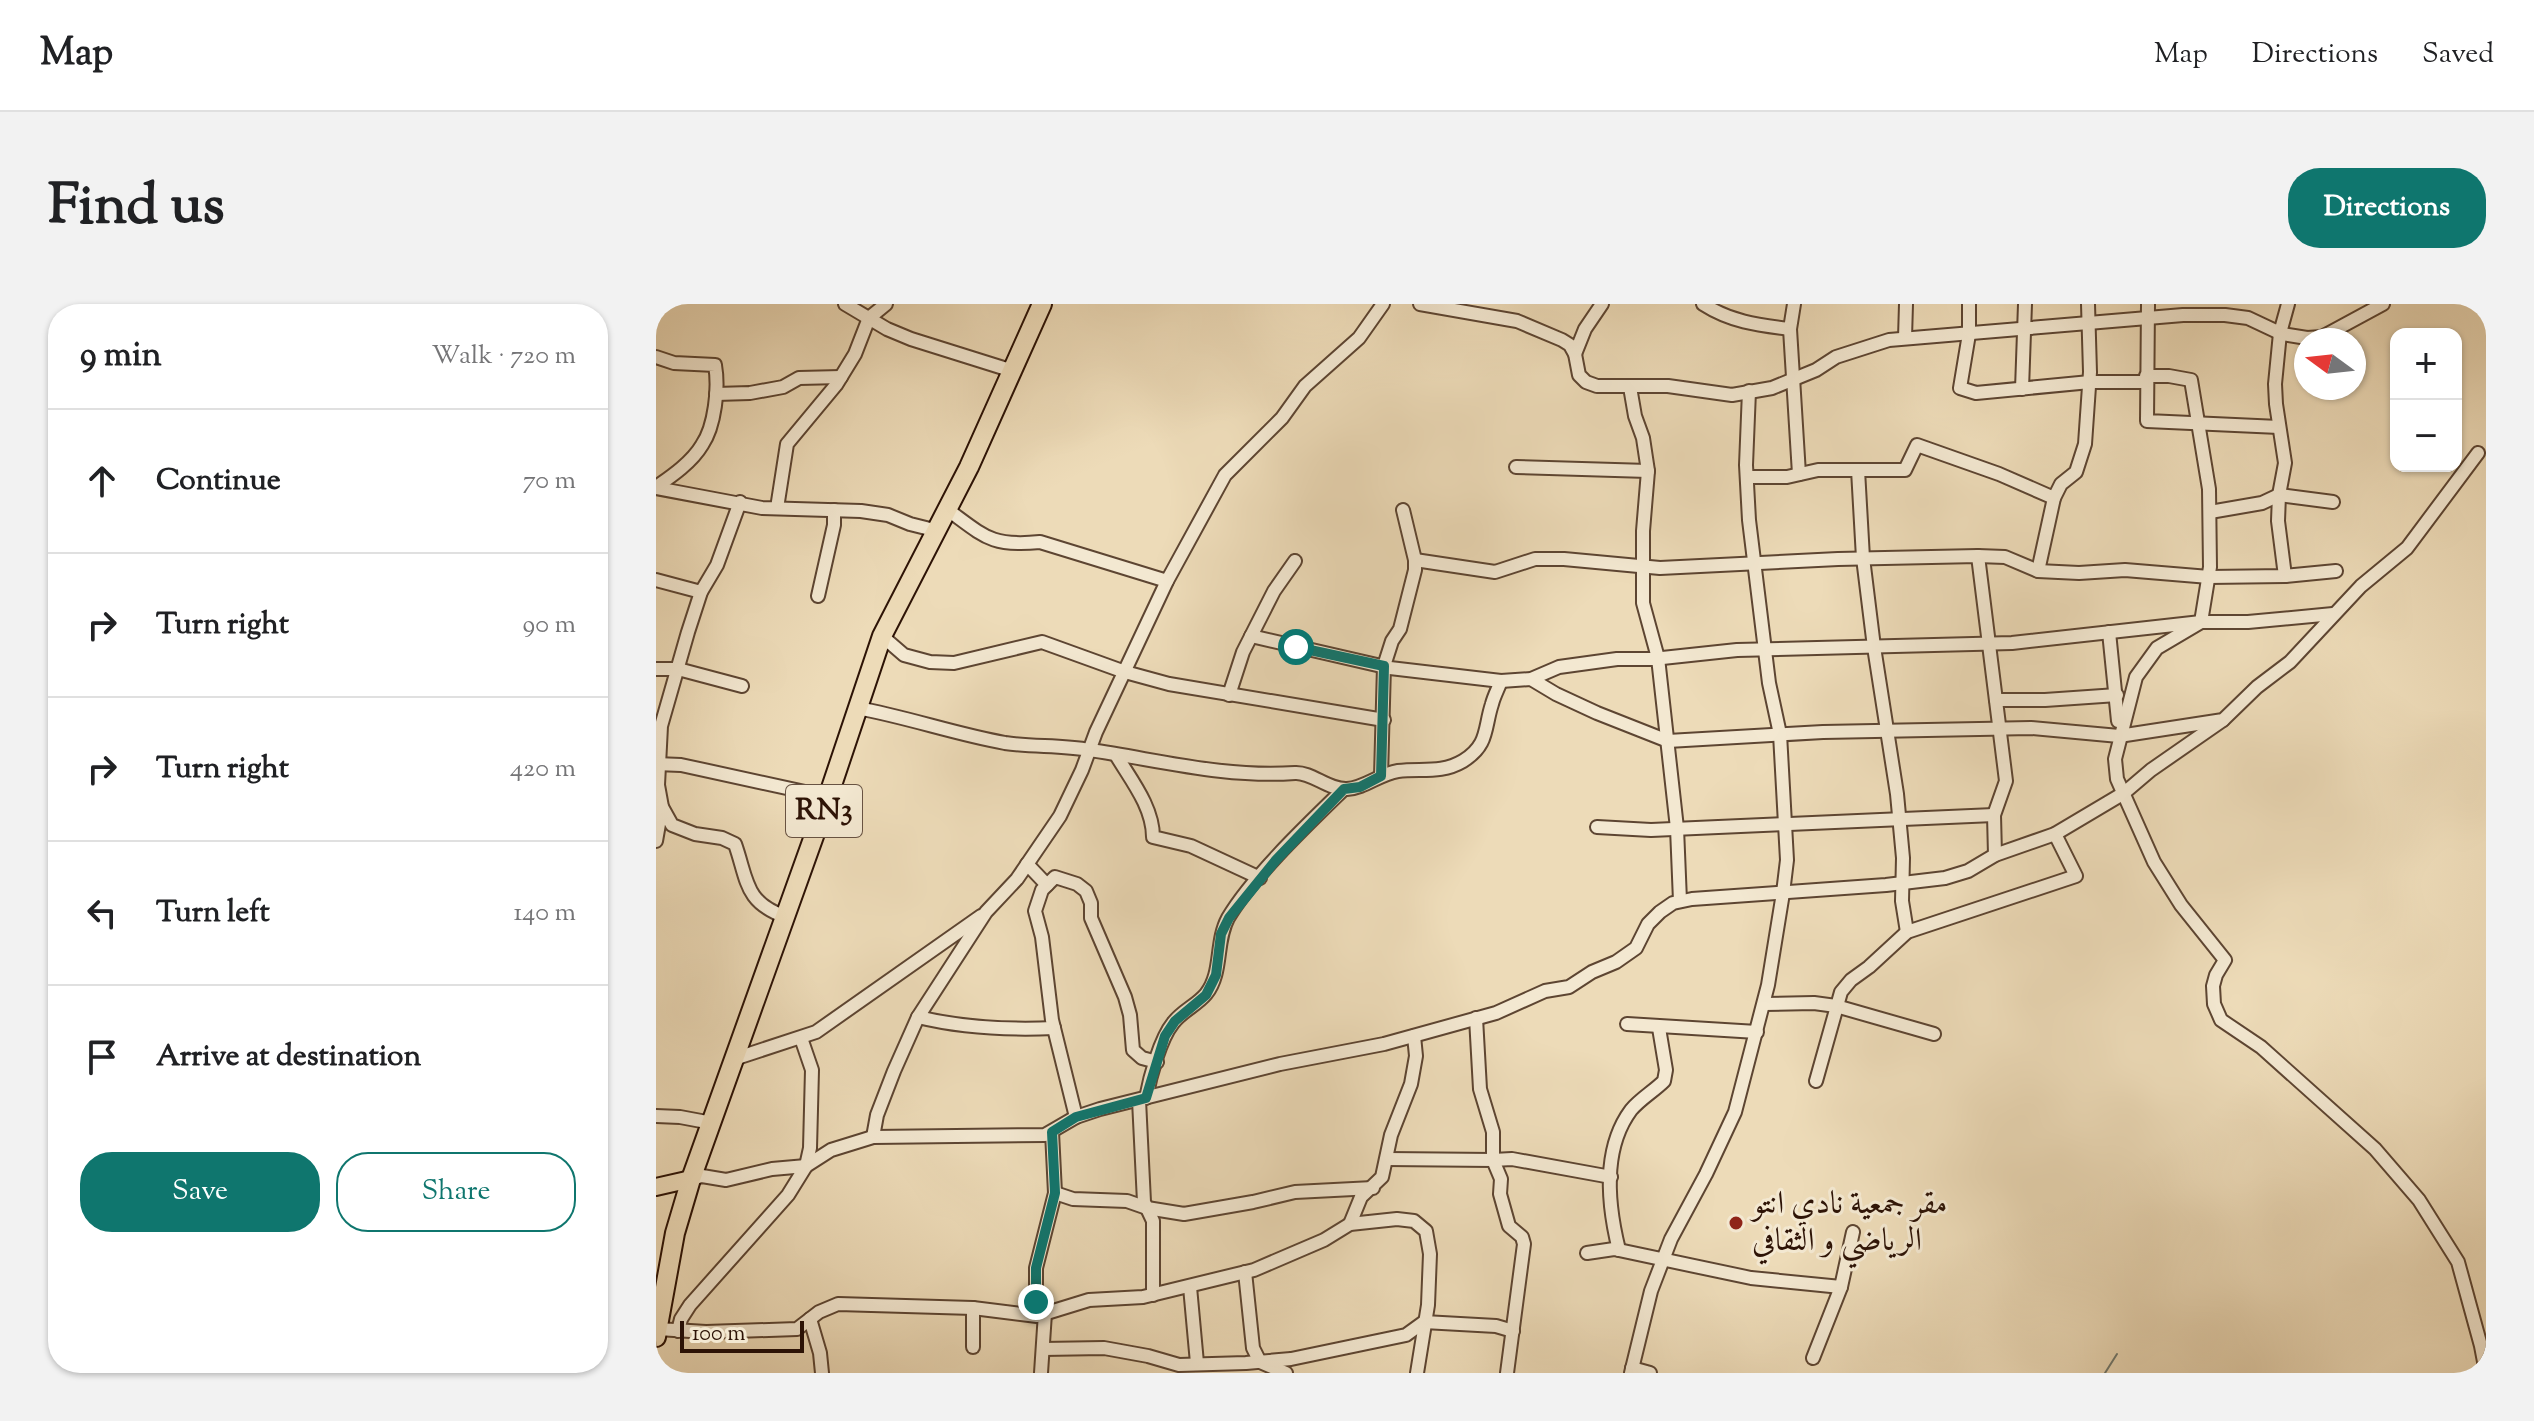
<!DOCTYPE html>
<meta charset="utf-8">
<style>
:root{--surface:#fff;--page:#f2f2f2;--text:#202124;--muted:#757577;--line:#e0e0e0;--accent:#0f766e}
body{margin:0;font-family:"Sorts Mill Goudy",Amiri,serif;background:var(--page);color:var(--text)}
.controls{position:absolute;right:24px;top:24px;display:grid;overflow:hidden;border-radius:16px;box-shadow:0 2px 6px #0004}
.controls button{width:72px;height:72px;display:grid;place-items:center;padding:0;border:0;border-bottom:2px solid var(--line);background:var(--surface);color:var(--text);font:40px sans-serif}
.compass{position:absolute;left:1638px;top:24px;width:72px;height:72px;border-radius:50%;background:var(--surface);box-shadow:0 2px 6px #0004;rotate:285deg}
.scale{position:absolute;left:24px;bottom:20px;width:124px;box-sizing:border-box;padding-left:8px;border:4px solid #2d1306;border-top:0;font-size:22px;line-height:28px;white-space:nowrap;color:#2d1306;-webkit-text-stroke:6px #f3e8d1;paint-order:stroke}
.stop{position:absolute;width:24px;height:24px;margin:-18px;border:6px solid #0f766e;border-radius:50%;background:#fff}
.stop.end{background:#0f766e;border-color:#fff;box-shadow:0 2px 8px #0008}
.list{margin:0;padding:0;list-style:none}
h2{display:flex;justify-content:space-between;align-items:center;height:104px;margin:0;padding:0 32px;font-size:34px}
h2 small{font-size:26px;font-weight:400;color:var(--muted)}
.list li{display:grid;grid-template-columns:52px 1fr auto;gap:24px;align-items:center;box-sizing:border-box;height:144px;padding:0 32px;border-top:2px solid var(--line)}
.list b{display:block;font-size:30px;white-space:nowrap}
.list em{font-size:26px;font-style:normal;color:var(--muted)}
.actions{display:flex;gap:16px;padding:24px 32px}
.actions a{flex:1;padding:18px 0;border:2px solid var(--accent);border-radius:32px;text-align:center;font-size:28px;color:var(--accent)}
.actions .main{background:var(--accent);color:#fff}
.icon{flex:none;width:44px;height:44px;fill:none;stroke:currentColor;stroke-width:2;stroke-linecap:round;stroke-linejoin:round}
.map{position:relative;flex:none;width:1830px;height:1069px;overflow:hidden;border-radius:32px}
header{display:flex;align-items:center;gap:48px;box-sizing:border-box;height:112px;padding:0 40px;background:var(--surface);border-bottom:2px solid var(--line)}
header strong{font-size:38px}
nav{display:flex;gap:44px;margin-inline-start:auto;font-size:28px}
.intro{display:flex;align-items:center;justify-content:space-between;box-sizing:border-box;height:192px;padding:0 48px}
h1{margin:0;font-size:56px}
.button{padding:20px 36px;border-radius:32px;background:var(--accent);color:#fff;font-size:28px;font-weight:700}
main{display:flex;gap:48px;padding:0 48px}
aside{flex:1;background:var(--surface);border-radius:32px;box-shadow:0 2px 6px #0004}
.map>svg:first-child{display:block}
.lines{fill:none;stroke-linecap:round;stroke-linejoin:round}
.stream{stroke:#6e776e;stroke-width:2}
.minor-casing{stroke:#5d4532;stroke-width:16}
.major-casing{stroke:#2d1306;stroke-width:20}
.highway-casing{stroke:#2d1306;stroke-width:22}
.minor{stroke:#f3e8d1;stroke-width:12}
.major{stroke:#eddbb8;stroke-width:16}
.highway{stroke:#eddbb8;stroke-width:18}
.route{stroke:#0f766e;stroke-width:10}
.poi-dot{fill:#8f2418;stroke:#f3e8d1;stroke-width:3}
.labels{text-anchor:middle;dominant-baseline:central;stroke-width:6;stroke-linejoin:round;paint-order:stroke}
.shield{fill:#f3e8d1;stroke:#685343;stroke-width:2}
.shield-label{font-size:30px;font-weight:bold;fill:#2d1306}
.poi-label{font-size:32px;fill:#2d1306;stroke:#f3e8d1;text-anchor:start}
</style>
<header>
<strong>Map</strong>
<nav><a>Map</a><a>Directions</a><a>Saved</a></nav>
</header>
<div class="intro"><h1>Find us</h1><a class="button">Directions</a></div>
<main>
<aside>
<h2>9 min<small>Walk · 720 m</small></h2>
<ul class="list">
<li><svg class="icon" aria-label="ahead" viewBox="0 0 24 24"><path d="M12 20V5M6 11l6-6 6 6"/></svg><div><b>Continue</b></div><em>70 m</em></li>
<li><svg class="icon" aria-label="right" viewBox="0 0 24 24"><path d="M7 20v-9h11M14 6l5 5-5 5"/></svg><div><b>Turn right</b></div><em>90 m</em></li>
<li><svg class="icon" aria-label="right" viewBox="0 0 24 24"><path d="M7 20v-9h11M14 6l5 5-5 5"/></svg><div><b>Turn right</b></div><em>420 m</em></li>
<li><svg class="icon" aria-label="left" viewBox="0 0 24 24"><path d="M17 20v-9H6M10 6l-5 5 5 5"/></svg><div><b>Turn left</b></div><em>140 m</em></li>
<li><svg class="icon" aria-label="arrive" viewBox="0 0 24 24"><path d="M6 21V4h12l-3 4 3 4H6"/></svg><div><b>Arrive at destination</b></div></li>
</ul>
<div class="actions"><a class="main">Save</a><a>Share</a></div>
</aside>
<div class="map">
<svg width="1830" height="1069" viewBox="0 0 1830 1069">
<rect width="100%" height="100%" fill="#eddbb8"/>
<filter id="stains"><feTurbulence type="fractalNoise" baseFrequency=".0025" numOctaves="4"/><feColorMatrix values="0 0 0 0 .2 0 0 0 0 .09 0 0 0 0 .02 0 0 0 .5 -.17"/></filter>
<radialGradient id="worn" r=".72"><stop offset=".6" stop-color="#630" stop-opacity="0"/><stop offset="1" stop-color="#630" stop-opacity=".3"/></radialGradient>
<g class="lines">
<polyline class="stream" points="1449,1069 1461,1050"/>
<g class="minor-casing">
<g id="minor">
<polyline points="189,0 231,25 255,35 357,67"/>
<polyline points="764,0 861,17 906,36 914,41 919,50 923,71 930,78 941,82 1012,82 1076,91 1116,84 1160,66 1180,53 1233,36 1527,11 1569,11 1592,14 1626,30 1651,34 1666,33 1727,0"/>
<path d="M1047 0C1075 18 1102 21 1134 25"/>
<polyline points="1138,0 1134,25 1143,170"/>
<polyline points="1313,0 1313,30 1304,84 1320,89 1434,78 1491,78"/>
<polyline points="1492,0 1491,117 1623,123"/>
<polyline points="1249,34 1250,0"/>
<polyline points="919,50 929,25 946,0"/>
<path d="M0 53 18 59 59 61C63 84 59 122 46 141 36 158 16 172 0 183"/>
<polyline points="1490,72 1513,72 1535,76 1553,185 1554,263 1545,318 1501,344 1480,373 1459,455 1461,475 1498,558 1525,601 1569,656 1560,671 1557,682 1558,700 1565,716 1605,743 1719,845 1763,896 1802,958 1825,1042 1830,1068"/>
<polyline points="974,83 979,112 987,134 992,167 987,227 987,299 1002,354 1021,524 1024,597"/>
<polyline points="1366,85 1369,0"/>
<polyline points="60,90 94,89 127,83 143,74 185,73"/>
<polyline points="860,163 992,167"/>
<polyline points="1202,166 1207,254 1218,343 1241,490 1247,554 1246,597 1251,628"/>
<polyline points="1091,173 1131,173 1162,166 1249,166 1261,141 1343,170 1398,194"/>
<polyline points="0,184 106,204 205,207 232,211 254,220 282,227"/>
<path d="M84 198 61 261 45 288 32 328 5 422 2 481 6 503 16 521 39 530 66 534 79 540C92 577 88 598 130 613"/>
<polyline points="121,204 131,140 180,81 199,50 213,14 230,0"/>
<path d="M292 206C329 233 336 243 384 238L511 277"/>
<polyline points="1554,208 1606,199 1623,191 1677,198"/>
<polyline points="1322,252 1350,477 1338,511 1339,551"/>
<polyline points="759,256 839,268 879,255 908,255 1004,264 1182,255 1322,252 1349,253 1382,267 1423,269 1469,266 1553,273 1629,272 1680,267"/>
<polyline points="1382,267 1398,194 1405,180 1420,168 1429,140 1434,68 1432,0"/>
<polyline points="1629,272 1622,217 1623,191 1629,159 1620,100 1619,80 1624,29 1632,0"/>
<polyline points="0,276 45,288"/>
<polyline points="162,292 178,221 178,206"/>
<polyline points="1453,328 1462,417"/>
<polyline points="226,332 248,351 274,358 298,359 386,338 469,368 513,380 728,416"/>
<polyline points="595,332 734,364 845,377 875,375 903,363 961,355 997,355 1081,346 1356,339 1545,318 1592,318 1677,310"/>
<polyline points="0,365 22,365 86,382"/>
<polyline points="875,375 900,390 941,409 1012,437 1167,428 1375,424 1463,432 1567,416 1601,383 1634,358 1705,282 1751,244 1822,149"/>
<polyline points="573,391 587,348 618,287 639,257"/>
<polyline points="1340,396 1389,396 1461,391"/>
<path d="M201 404C251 413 299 430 349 439 377 443 406 441 434 446 503 456 569 474 639 469 656 468 672 486 691 485 709 484 723 470 742 467 765 464 785 470 807 457 833 441 828 424 836 400 838 392 842 385 845 377"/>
<path d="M460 451C475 476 497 503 497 533L535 542 604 574"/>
<polyline points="0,460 25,461 172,493"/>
<polyline points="725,472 728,362 736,337 744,325 759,266 759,256 747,206"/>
<polyline points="941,523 995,526 1338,511"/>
<polyline points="0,537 6,503"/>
<polyline points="371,560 391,581"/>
<polyline points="1108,700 1158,699 1180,702 1278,730"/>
<path d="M262 713C307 724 352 726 398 724"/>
<polyline points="820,714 824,785 837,828 837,856 856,855 955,873"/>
<polyline points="971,720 1101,728"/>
<polyline points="78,755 160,728 325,612"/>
<polyline points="1160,777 1185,688 1195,676 1213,663 1251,628 1420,572 1399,530"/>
<path d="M490 794C494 773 504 735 517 719 526 707 541 701 550 690 567 669 559 638 572 614 596 573 653 519 688 485"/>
<polyline points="483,796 488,898 497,917 497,991"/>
<polyline points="0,812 24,813 56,819"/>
<polyline points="420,813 396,716 386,633 379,607 386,586 399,573 421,580 430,587 435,599 435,614 469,693 474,711 477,746 486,754 501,758"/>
<polyline points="217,833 221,811 238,767 262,713 330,608 361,575 404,512 426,466 440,428 511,277 569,171 626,114 649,82 703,34 727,0"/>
<polyline points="731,855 837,856 845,875 844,890 853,922 866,933 868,940 851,1069"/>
<polyline points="35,875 46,872 70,876 116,865 150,862 175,846 217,833 389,831 420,813 444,805 624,760 728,740 840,709 889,687 913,683 936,668 960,658 980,644 992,620 1004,608 1017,599 1036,595 1230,581 1289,574 1312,567 1339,551 1399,530 1468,489 1495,466 1567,416"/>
<polyline points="399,889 417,895 471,897 491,904 528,910 597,898 639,888 717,884"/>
<polyline points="694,920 705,893 726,873 735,831 755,780 760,752 758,732"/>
<path d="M963 946C952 902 946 845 975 806 984 795 998 787 1008 777L1010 766 1003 724"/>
<polyline points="931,949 958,945 1095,974 1185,983"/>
<polyline points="589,968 597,1044 604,1058 630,1069"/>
<polyline points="534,983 541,1059"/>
<polyline points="154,1015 164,1049 166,1069"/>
<polyline points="2,1025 50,1028 141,1025 163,1008 182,1000 317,1004 381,1012 433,996 487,993 598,966 668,936 694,920 741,915 758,917 770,927 774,950 772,1001 761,1069"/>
<polyline points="22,1027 25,1015 34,1001 132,891 150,862 154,844 156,766 145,734"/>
<polyline points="317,1043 317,1004"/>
<polyline points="387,1045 448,1044 492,1052 523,1061 590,1059 635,1055 750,1031 768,1018 840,1022 857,1027"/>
<polyline points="1157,1054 1185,983 1197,928"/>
<polyline points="976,1064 994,1069"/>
<polyline points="385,1069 389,1009 380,998 380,964 399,889 396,828"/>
<polyline points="975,1069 995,987 1015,935 1050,870 1079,808 1112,681 1127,589 1131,556 1124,430 1113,379 1093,216 1090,161 1093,87"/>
</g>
</g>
<g class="major-casing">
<polyline id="major" points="0,883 35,875"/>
</g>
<g class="highway-casing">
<polyline id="highway" points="0,1033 19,929 35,875 172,493 226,332 313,163 386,0"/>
</g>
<use href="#minor" class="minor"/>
<use href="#major" class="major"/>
<use href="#highway" class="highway"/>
</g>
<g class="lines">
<polyline class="route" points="380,998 380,964 399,889 396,828 420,813 490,794 509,732 519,717 550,691 560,671 565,630 573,614 620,556 688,485 704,483 725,472 728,362 640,343"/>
</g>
<circle class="poi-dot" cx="1080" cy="919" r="8"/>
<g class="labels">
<rect class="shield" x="130" y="481" width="76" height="52" rx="6"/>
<g class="shield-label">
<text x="168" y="507">RN3</text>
</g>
<g class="poi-label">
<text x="1096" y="901">مقر جمعية نادي انتو<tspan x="1096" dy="37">الرياضي و الثقافي</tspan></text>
</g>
</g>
<rect width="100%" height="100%" filter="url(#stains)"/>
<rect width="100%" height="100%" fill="url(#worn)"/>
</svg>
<div class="controls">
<button>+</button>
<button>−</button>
</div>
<svg class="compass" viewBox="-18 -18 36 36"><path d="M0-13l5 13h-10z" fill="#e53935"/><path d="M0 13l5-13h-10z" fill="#757577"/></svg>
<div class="scale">100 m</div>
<div class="stop" style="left:640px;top:343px"></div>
<div class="stop end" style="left:380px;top:998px"></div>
</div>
</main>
